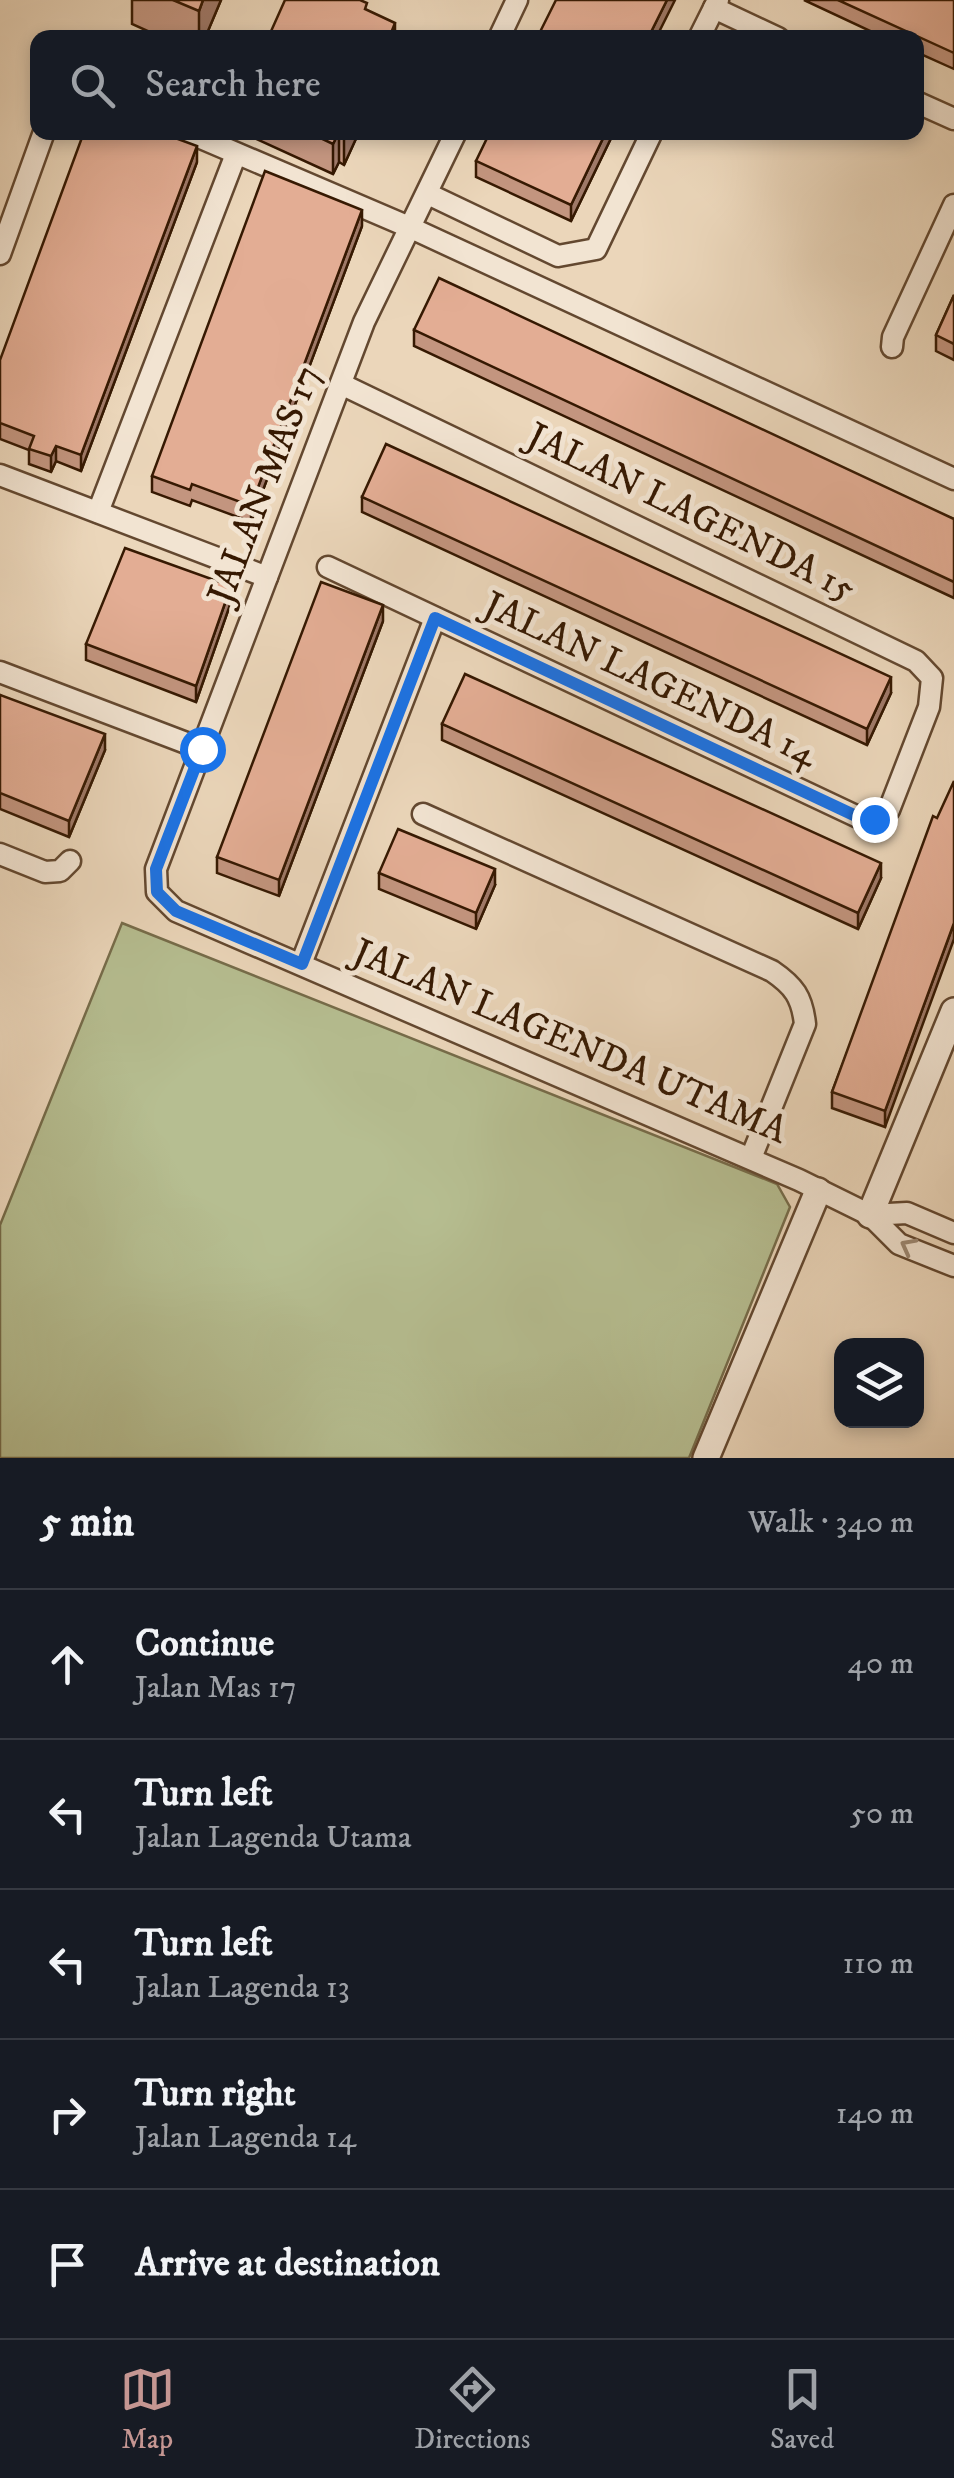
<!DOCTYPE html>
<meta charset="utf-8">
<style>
:root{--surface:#171b24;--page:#242831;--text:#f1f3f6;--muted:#9ea1a6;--line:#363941;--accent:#c59692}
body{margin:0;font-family:"IM FELL DW Pica",serif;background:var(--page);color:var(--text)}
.controls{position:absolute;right:30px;bottom:30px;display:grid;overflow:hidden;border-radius:20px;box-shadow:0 5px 15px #0003}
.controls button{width:90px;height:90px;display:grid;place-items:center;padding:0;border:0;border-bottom:2px solid var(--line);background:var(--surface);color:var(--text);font:50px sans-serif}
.stop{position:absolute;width:30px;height:30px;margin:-22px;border:8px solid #1a73e8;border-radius:50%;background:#fff}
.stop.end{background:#1a73e8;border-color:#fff;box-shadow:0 2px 10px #0008}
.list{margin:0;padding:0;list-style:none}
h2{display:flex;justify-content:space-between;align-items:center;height:130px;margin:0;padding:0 40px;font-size:42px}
h2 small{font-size:32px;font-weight:400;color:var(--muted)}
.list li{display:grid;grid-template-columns:65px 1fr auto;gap:30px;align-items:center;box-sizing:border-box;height:150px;padding:0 40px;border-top:2px solid var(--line)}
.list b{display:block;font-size:38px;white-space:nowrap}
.list p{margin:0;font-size:32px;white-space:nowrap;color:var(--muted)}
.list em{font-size:32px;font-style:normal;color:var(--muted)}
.icon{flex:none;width:55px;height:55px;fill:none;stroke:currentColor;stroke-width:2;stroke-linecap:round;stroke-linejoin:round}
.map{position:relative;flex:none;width:954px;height:1458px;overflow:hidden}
.search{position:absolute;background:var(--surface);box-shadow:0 5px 15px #0003;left:30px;right:30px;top:30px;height:110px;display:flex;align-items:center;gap:25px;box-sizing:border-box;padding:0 35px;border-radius:20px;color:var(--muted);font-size:38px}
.sheet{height:880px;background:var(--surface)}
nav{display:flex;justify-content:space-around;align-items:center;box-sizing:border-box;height:140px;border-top:2px solid var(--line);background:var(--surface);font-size:28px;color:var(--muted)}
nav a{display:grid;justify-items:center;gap:5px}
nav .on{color:var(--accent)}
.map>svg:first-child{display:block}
.green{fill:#b6be91;stroke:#766c4a;stroke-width:2.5}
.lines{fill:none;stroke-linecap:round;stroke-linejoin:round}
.minor-casing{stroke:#634830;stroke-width:25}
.tertiary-casing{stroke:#634830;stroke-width:30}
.minor{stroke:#f2e4d2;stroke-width:20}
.tertiary{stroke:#f2e4d2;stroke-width:25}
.wall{fill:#c3957f;stroke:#361902;stroke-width:2.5}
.shaded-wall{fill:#9f7968;stroke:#361902;stroke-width:2.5}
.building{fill:#e3ad94;stroke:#361902;stroke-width:2.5}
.oneway{stroke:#9d8974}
.route{stroke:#1a73e8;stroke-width:12}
.labels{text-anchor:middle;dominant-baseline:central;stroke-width:10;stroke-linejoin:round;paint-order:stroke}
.street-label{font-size:38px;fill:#361902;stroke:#f2e4d2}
</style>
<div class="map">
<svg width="954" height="1458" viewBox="0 0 954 1458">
<rect width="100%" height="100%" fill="#ebd6ba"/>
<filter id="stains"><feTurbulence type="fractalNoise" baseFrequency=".002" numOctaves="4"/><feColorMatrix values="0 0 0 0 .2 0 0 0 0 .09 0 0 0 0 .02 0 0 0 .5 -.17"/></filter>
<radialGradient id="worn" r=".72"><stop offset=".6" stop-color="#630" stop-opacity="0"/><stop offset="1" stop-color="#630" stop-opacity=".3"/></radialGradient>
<polygon class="green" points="122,923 777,1184 790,1207 689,1458 0,1458 0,1225"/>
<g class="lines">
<g class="minor-casing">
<g id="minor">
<polyline points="714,8 778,38"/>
<polyline points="499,38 517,0"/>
<polyline points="699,38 718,0"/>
<polyline points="916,102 954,119"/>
<polyline points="187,132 409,227 954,479"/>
<polyline points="456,132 364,322 156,869 157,892 176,911 799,1180 870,1215 899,1244 954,1266"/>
<polyline points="428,194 558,256 596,249 652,132"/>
<polyline points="0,254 44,132"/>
<polyline points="892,347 893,337 954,205"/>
<polyline points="0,475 267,577"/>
<polyline points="98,512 236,154"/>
<polyline points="328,567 858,817 874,819 889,810 929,707 932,678 916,661 341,384"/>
<polyline points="0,672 202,749"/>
<path d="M423 814 772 971C794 986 802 997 805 1024L751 1158"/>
<polyline points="0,854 45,872 60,871 70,861"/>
<polyline points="301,964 435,618"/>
<polyline points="870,1215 907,1213 954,1233"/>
</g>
</g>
<g class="tertiary-casing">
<g id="tertiary">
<polyline points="870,1215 954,1011"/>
<polyline points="706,1458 818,1191"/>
</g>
</g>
<use href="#minor" class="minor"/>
<use href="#tertiary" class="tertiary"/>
</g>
<g class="wall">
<polygon points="132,0 221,0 205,38 163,38 132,24"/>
<polygon points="804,0 954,0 954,69 916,52 916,38 885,38"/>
<polygon points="241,132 359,132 344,165 339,162 333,174"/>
<polygon points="614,132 571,221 476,177 476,161"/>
<polygon points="197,162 81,471 56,461 51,472 29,464 29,450 0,439 0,360"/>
<polygon points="362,226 251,522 192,500 190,506 152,492 152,476"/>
<polygon points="954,295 954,360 936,351 936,335"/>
<polygon points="414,330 954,519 954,598 414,346"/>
<polygon points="362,497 891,693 867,745 362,512"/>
<polygon points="231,602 196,702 86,660 86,644"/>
<polygon points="383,621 279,896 217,873 217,857"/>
<polygon points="0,695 105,750 69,837 0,809"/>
<polygon points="442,724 881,878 858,929 442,740"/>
<polygon points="937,818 885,1127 832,1108 832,1092"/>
<polygon points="379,873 495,885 476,929 379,889"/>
</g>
<g class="shaded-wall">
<polygon points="203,0 221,0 205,38 199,38 199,11"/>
<polygon points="667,0 675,0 656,38 648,38"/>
<polygon points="395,23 395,38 389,38"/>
<polygon points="339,132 339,162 333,174 333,144"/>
<polygon points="345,132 359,132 344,165 344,135"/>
<polygon points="606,132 614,132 571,221 571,205"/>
<polygon points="197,146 197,162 81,471 81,455"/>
<polygon points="362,210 362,226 251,522 251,506"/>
<polygon points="56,446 56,461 51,472 51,456"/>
<polygon points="231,586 231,602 196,702 196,686"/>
<polygon points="383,605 383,621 279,896 279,880"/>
<polygon points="891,677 891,693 867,745 867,729"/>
<polygon points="105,734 105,750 69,837 69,821"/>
<polygon points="881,863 881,878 858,929 858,913"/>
<polygon points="495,869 495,885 476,929 476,913"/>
<polygon points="954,923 954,939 885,1127 885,1111"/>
</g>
<g class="building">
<polygon points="173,0 203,0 199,11"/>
<polygon points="285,0 360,0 367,3 365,9 395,23 389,38 268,38"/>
<polygon points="556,0 667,0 648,38 537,38"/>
<polygon points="838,0 954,0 954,53"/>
<polygon points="84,132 159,132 197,146 81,455 56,446 51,456 29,449 34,436 0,423 0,360"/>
<polygon points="308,132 339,132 333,144"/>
<polygon points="490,132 606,132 571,205 476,161"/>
<polygon points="265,171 362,210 251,506 192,484 190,490 152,476"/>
<polygon points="439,278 954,519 954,582 414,330"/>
<polygon points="954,295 954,344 936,335"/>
<polygon points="386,444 891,677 867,729 362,497"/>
<polygon points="125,548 231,586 196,686 86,644"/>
<polygon points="321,582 383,605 279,880 217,857"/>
<polygon points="465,674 881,863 858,913 442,724"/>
<polygon points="0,695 105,734 69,821 0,793"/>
<polygon points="954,781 954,923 885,1111 832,1092 933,816 937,818"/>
<polygon points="398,829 495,869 476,913 379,873"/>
</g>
<defs><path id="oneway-chevron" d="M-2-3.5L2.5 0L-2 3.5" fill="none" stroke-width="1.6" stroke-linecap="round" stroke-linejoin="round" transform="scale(2.5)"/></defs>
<use class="oneway" href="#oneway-chevron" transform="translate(908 1246) rotate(-152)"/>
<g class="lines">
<polyline class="route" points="202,749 156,869 157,892 176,911 302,964 435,618 858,817 874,819"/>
</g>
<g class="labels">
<g class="street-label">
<text transform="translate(265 485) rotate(-69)">JALAN MAS 17</text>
<text transform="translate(691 513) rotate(26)">JALAN LAGENDA 15</text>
<text transform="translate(650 680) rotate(25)">JALAN LAGENDA 14</text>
<text transform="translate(570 1042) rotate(23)">JALAN LAGENDA UTAMA</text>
</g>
</g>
<rect width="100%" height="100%" filter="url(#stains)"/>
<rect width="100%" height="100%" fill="url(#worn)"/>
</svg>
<div class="controls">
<button><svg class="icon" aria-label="layers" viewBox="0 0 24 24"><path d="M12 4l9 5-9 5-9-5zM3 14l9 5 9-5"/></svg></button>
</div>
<div class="stop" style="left:202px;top:749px"></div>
<div class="stop end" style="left:874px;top:819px"></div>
<div class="search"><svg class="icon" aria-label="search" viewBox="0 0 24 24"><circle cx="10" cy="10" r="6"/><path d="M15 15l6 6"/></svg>Search here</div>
</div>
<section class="sheet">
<h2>5 min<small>Walk · 340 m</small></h2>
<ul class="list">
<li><svg class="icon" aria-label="ahead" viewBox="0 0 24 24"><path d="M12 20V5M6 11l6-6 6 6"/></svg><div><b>Continue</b><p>Jalan Mas 17</p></div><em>40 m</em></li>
<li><svg class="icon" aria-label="left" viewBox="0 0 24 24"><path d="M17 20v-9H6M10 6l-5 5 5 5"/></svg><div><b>Turn left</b><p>Jalan Lagenda Utama</p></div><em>50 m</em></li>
<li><svg class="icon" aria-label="left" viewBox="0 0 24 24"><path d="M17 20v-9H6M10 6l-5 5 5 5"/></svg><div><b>Turn left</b><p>Jalan Lagenda 13</p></div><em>110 m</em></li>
<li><svg class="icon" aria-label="right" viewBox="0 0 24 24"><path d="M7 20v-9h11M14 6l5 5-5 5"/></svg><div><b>Turn right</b><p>Jalan Lagenda 14</p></div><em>140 m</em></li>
<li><svg class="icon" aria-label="arrive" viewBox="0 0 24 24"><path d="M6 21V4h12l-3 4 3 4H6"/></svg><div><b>Arrive at destination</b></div></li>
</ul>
</section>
<nav>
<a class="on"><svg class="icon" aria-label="map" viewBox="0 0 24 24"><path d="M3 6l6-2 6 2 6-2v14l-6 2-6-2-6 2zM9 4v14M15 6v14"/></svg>Map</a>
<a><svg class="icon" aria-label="directions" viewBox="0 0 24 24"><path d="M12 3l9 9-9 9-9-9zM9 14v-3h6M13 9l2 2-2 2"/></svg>Directions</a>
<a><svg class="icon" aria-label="saved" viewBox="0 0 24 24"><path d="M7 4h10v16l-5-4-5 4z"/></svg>Saved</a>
</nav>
